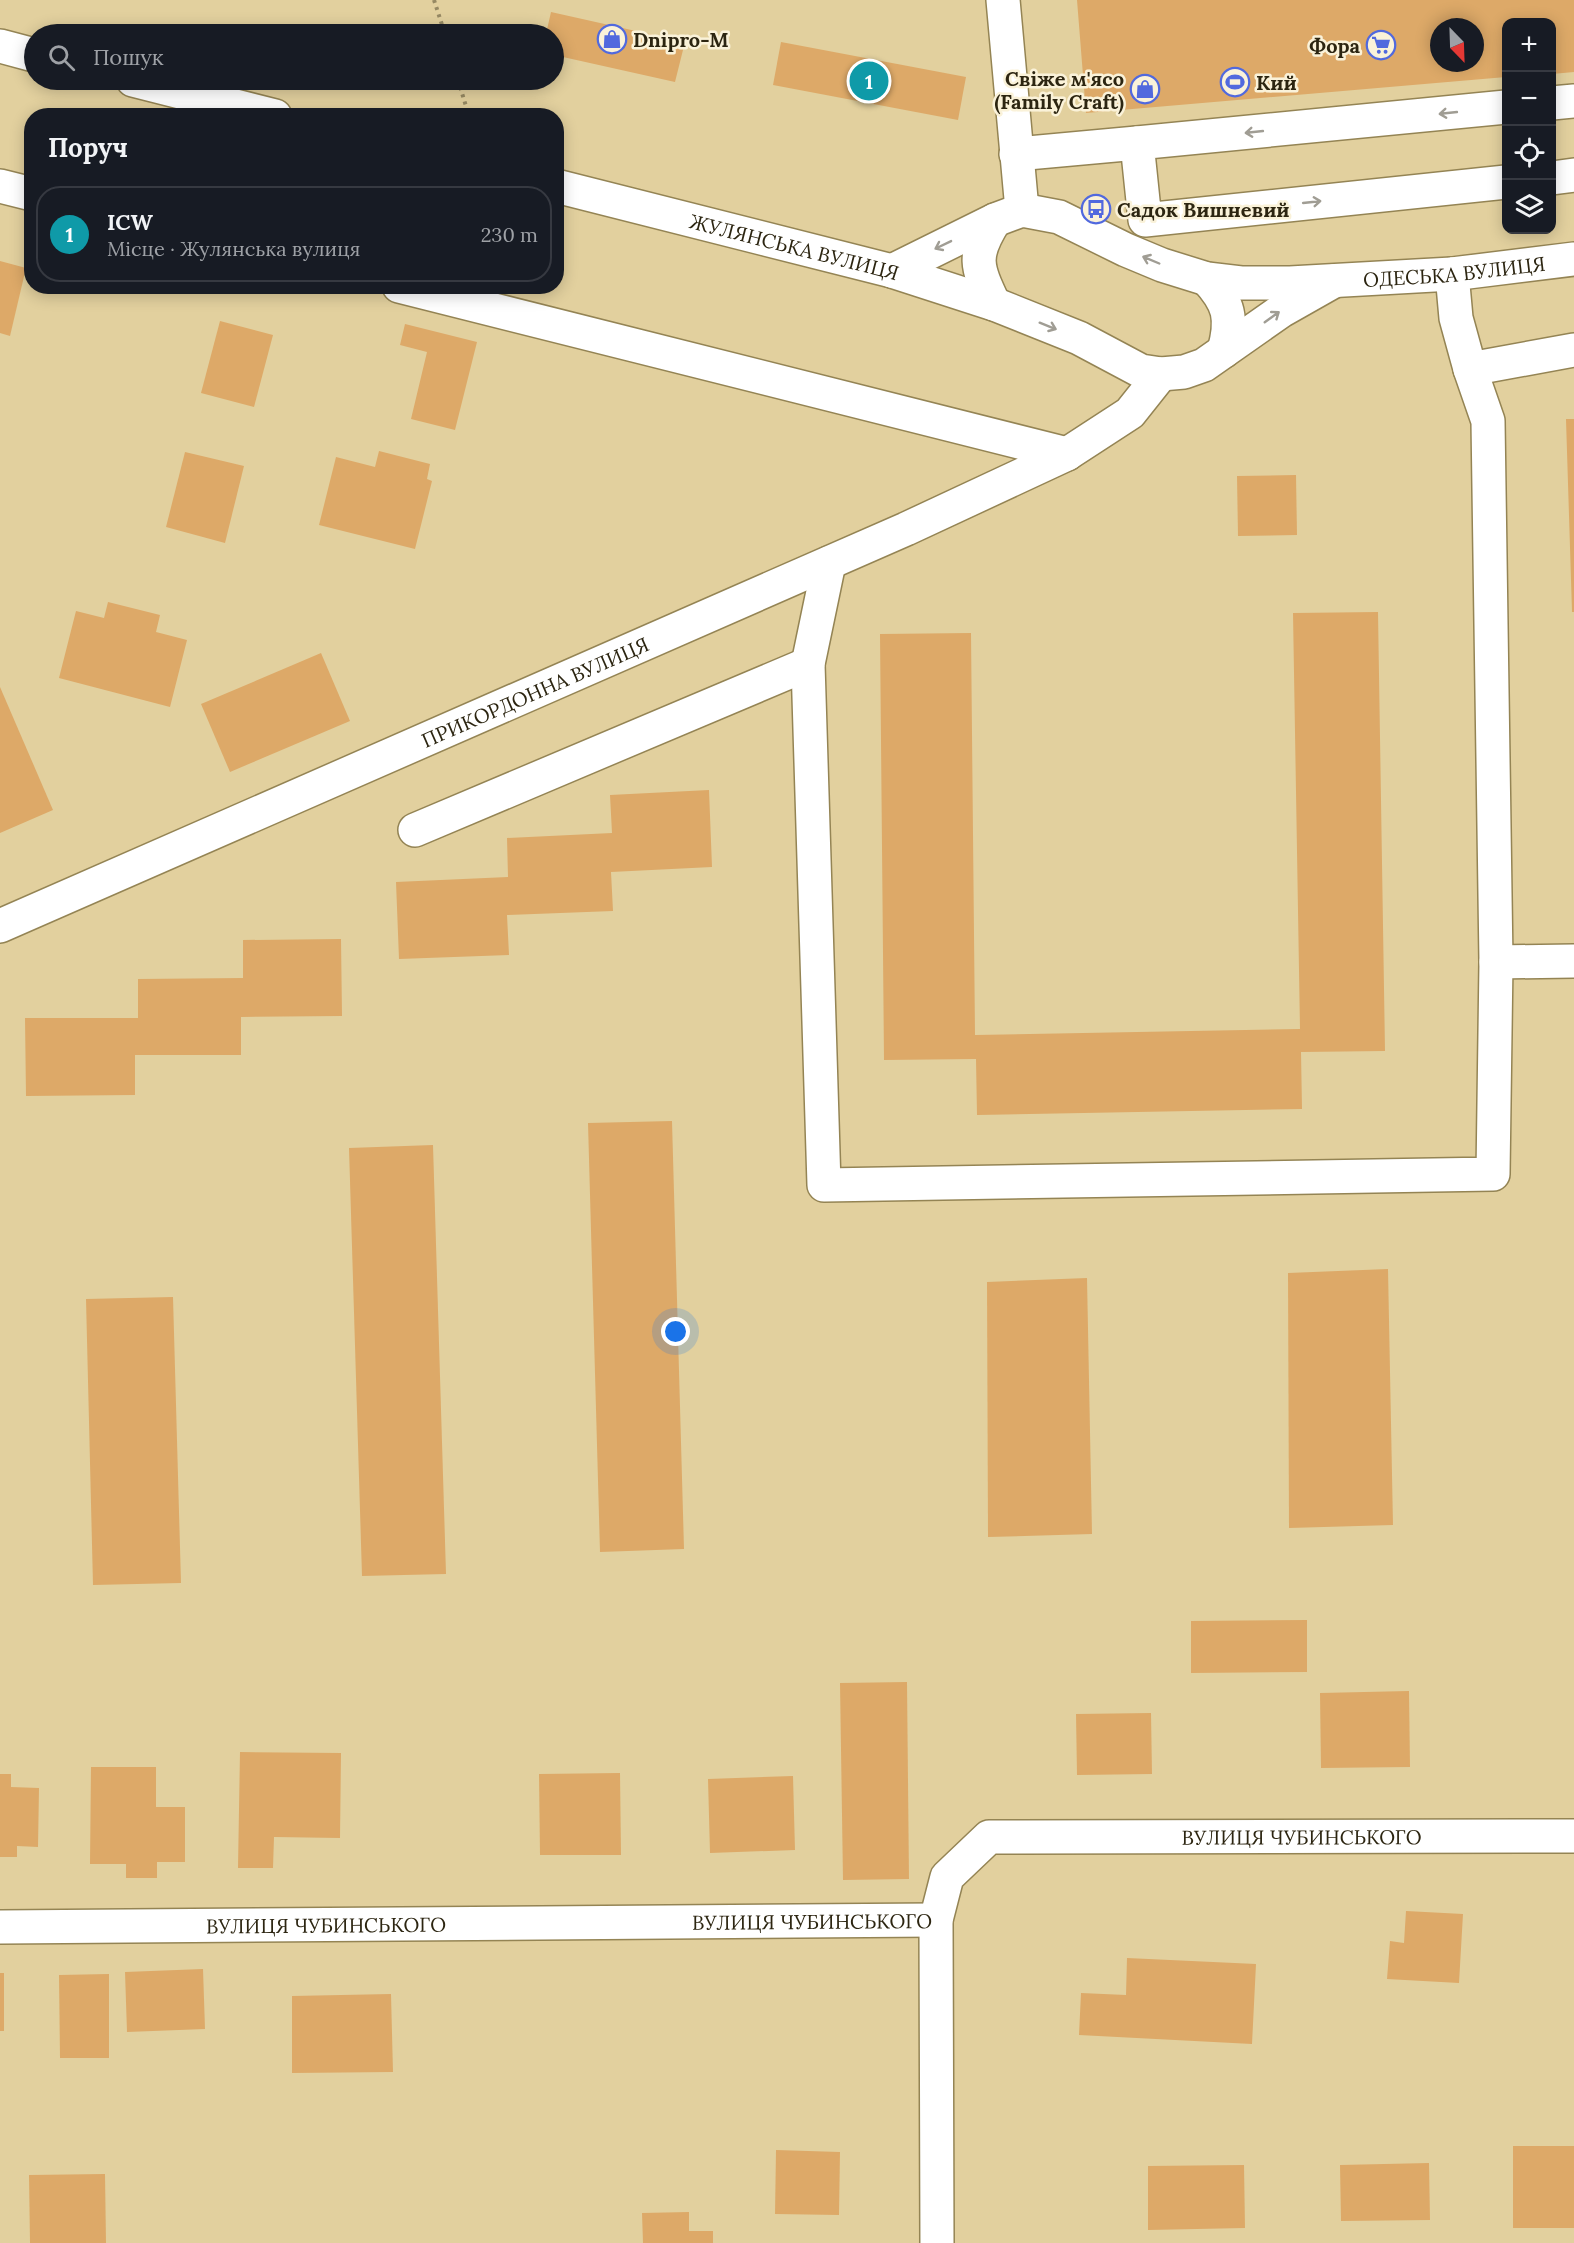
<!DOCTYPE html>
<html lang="uk">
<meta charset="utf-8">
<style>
:root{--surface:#171b24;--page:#242831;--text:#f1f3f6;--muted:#9ea1a6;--line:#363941;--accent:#8c9099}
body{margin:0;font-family:Lora,serif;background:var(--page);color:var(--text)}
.controls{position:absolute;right:18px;top:18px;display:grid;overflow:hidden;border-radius:12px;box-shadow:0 3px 15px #0003}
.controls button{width:54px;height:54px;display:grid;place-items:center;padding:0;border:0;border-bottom:2px solid var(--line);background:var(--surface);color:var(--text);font:30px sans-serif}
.compass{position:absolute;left:1430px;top:18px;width:54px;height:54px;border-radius:50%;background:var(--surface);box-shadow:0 3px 15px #0003;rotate:157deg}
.you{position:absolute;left:676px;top:1332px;width:21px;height:21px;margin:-15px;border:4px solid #fff;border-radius:50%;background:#1a73e8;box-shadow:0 0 0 9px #1a73e833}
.badge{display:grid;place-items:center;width:39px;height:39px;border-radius:50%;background:var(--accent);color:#fff;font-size:20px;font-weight:700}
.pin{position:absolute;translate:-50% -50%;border:3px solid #fff;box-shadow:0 2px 6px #0006}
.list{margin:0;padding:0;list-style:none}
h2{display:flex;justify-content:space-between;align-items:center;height:78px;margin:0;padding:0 24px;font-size:26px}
h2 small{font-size:20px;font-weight:400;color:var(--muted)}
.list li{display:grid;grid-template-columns:39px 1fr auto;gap:18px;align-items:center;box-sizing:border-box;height:96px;margin:0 12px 12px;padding:0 12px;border:2px solid var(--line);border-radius:24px}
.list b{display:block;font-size:22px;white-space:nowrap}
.list p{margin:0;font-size:20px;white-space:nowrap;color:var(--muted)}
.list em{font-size:20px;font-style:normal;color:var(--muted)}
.icon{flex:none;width:33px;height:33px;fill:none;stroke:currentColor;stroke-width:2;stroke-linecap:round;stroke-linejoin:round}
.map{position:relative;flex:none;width:1574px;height:2243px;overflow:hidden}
.search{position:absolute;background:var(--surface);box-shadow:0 3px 15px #0003;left:24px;top:24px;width:540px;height:66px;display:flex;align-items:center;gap:15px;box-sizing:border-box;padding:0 21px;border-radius:33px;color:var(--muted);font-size:22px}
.panel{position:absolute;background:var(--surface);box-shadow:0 3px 15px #0003;left:24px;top:108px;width:540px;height:186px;border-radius:24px}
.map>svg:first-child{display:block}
.building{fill:#dda968;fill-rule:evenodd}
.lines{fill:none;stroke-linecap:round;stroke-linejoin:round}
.minor-casing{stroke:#948454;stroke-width:36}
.path{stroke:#968963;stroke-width:4;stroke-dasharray:3 4.5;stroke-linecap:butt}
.minor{stroke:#fff;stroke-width:33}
.oneway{stroke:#a09d94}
.labels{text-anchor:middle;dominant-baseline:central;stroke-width:5;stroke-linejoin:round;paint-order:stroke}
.poi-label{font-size:20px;font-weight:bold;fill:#2c2511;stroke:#faf2d9;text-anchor:start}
.street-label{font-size:20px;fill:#2c2511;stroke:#faf2d9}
</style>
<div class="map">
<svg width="1574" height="2243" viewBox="0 0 1574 2243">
<rect width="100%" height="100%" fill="#e2d09e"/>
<g class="building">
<path d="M1077 0H1574V72L1552 74V22H1506V77L1086 113ZM1439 27H1475V63H1439Z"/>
<polygon points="551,12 685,42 675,82 554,55 554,34 546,34"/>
<polygon points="781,42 966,77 958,120 773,85"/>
<polygon points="0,261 26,268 10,336 0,333"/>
<polygon points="220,321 273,335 254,407 201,393"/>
<polygon points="405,324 477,342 455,430 411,419 427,352 400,345"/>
<polygon points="1566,419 1574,419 1574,612 1572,612"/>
<polygon points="379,451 430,464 427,479 432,481 415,549 319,525 336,457 375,467"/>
<polygon points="185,452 244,466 225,543 166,527"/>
<polygon points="1296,475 1297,535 1238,536 1237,476"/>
<polygon points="108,602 160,615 156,632 187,640 170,707 59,678 76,611 104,618"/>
<polygon points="1378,612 1385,1051 1301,1052 1302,1109 977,1115 976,1059 884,1060 880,634 971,633 975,1035 1300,1029 1293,613"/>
<polygon points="321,653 350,721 230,772 201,704"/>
<polygon points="0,687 53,810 0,833"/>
<polygon points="709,790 712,867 611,872 613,911 507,915 509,955 399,959 396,882 508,877 507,838 612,833 610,795"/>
<polygon points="341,939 342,1016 241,1017 241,1055 135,1055 135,1095 26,1096 25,1018 138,1018 138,979 243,978 243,940"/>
<polygon points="672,1121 684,1549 600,1552 588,1123"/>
<polygon points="433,1145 446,1574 362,1576 349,1148"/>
<polygon points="1388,1269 1393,1525 1289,1528 1288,1273"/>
<polygon points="1087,1278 1092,1534 988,1537 987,1282"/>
<polygon points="173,1297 181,1583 93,1585 86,1299"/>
<polygon points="1307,1620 1307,1672 1191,1673 1191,1621"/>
<polygon points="907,1682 909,1879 843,1880 840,1683"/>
<polygon points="1409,1691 1410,1767 1321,1768 1320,1693"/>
<polygon points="1151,1713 1152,1774 1077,1775 1076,1714"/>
<polygon points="240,1752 341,1753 340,1838 274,1837 273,1868 238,1868"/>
<polygon points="91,1767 156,1767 156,1807 185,1807 185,1862 157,1862 157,1878 126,1878 126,1864 90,1864"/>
<polygon points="620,1773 621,1855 540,1855 539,1774"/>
<polygon points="0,1774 11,1774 11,1787 39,1788 38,1847 17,1846 17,1857 0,1857"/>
<polygon points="793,1776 795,1850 710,1853 708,1779"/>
<polygon points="1406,1911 1463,1914 1459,1983 1387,1979 1390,1941 1404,1943"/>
<polygon points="1127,1958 1256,1964 1252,2044 1079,2035 1081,1993 1126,1995"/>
<polygon points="203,1969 205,2029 127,2032 125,1972"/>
<rect x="0" y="1973" width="4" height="58"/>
<polygon points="109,1974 109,2058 60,2058 59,1975"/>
<polygon points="391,1994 393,2072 292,2073 292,1996"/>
<rect x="1513" y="2146" width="61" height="82"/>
<polygon points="776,2150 840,2152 839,2215 775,2214"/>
<polygon points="1429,2163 1430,2220 1341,2221 1340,2165"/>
<polygon points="1244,2165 1245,2228 1148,2230 1148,2166"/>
<polygon points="105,2174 106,2243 30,2243 29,2175"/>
<polygon points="689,2212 689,2231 713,2231 713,2243 643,2243 642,2213"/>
</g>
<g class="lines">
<g class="minor-casing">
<g id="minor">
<polyline points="1003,0 1022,210"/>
<polyline points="0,46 34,55"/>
<polyline points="133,80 275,116"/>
<polyline points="1552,103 1574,101"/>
<polyline points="1506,107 1137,143 1145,220 1506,182"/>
<polyline points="1016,154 1137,143"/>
<polyline points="1552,178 1574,175"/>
<polyline points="0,186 32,194"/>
<path id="s1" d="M556 186 892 271 994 304 1079 338 1141 371 1161 374 1184 372 1204 365 1281 311 1334 281"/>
<path id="s2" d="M892 271 995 220 1022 210 1059 217 1126 250 1162 265 1207 279 1241 283H1290L1452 274 1574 259"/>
<polyline points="1452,274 1456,318 1470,369 1488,421 1496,962 1574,961"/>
<path d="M1207 279C1229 303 1233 318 1224 351"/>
<path d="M994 304C976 266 972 256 995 220"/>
<polyline points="1470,369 1574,350"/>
<polyline points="1067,454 1130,413 1161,374"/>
<polyline points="829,563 808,664 824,1185 1493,1174 1496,962"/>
<polyline points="415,830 808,664"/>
<path id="s3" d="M0 926 906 529 1067 454 399 286"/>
<path id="s4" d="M0 1927 936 1920"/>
<path id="s5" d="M937 2243 936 1920 947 1877 989 1837 1574 1836"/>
</g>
</g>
<g class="path">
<polyline points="434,0 445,34"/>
<polyline points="458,80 469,116"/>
</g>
<use href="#minor" class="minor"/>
</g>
<defs><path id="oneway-shaft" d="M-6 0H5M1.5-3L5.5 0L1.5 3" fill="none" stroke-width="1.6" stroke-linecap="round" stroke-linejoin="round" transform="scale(1.5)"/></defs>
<g class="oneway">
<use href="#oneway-shaft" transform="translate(1448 113) rotate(174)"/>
<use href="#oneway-shaft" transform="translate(1254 132) rotate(174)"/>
<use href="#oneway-shaft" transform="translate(1312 202) rotate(-6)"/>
<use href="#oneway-shaft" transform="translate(943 245) rotate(154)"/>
<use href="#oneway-shaft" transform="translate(1151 260) rotate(-157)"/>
<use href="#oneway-shaft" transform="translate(1272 317) rotate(-36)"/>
<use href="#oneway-shaft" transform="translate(1048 326) rotate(22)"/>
</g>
<defs>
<g id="shop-ring" transform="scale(1.5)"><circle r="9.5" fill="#faf2d9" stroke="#5169de" stroke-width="1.5"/><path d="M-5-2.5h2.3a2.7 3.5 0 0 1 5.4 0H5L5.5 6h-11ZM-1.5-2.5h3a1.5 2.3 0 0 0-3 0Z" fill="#5169de"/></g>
<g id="supermarket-ring" transform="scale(1.5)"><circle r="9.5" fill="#faf2d9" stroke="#5169de" stroke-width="1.5"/><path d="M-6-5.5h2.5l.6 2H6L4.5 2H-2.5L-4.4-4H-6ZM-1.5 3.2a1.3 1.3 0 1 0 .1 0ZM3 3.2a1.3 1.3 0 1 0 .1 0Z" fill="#5169de"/></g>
<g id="stadium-ring" transform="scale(1.5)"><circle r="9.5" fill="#faf2d9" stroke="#5169de" stroke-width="1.5"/><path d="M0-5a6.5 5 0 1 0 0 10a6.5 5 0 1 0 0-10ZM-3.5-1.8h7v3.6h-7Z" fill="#5169de"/></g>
<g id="bus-ring" transform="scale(1.5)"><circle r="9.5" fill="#faf2d9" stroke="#5169de" stroke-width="1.5"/><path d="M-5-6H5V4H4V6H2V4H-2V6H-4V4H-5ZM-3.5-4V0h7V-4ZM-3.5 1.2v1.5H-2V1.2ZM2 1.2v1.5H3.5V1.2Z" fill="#5169de"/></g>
</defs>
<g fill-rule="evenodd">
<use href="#shop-ring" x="612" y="39"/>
<use href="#supermarket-ring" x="1381" y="45"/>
<use href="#stadium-ring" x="1235" y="82"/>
<use href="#shop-ring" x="1145" y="89"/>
<use href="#bus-ring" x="1096" y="209"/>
</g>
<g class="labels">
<g class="poi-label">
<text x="633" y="39">Dnipro-M</text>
<text x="1360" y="45" text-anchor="end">Фора</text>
<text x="1124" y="78" text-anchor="end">Свіже м'ясо<tspan x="1124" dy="23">(Family Craft)</tspan></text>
<text x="1256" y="82">Кий</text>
<text x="1117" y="209">Садок Вишневий</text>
</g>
<g class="street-label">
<text stroke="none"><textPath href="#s1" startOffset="246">ЖУЛЯНСЬКА ВУЛИЦЯ</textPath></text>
<text stroke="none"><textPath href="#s2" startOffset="590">ОДЕСЬКА ВУЛИЦЯ</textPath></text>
<text stroke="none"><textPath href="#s3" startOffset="584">ПРИКОРДОННА ВУЛИЦЯ</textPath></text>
<text stroke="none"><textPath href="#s5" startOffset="738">ВУЛИЦЯ ЧУБИНСЬКОГО</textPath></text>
<text stroke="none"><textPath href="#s4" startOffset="812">ВУЛИЦЯ ЧУБИНСЬКОГО</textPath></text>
<text stroke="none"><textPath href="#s4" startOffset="326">ВУЛИЦЯ ЧУБИНСЬКОГО</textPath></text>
</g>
</g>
</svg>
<div class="controls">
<button>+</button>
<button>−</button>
<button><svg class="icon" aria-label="locate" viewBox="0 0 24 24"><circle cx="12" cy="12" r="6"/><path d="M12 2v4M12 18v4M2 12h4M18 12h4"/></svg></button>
<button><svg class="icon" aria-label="layers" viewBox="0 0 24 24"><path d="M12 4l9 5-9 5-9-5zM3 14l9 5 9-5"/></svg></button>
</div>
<svg class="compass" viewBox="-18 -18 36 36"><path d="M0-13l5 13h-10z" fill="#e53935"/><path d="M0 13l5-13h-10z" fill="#9ea1a6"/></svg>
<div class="you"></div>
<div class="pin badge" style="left:869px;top:81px;background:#0f9aa8">1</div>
<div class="search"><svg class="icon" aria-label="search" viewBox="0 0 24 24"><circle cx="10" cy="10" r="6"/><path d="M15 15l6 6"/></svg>Пошук</div>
<section class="panel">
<h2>Поруч<small></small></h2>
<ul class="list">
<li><span class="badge" style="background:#0f9aa8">1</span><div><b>ICW</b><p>Місце · Жулянська вулиця</p></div><em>230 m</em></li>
</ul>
</section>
</div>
